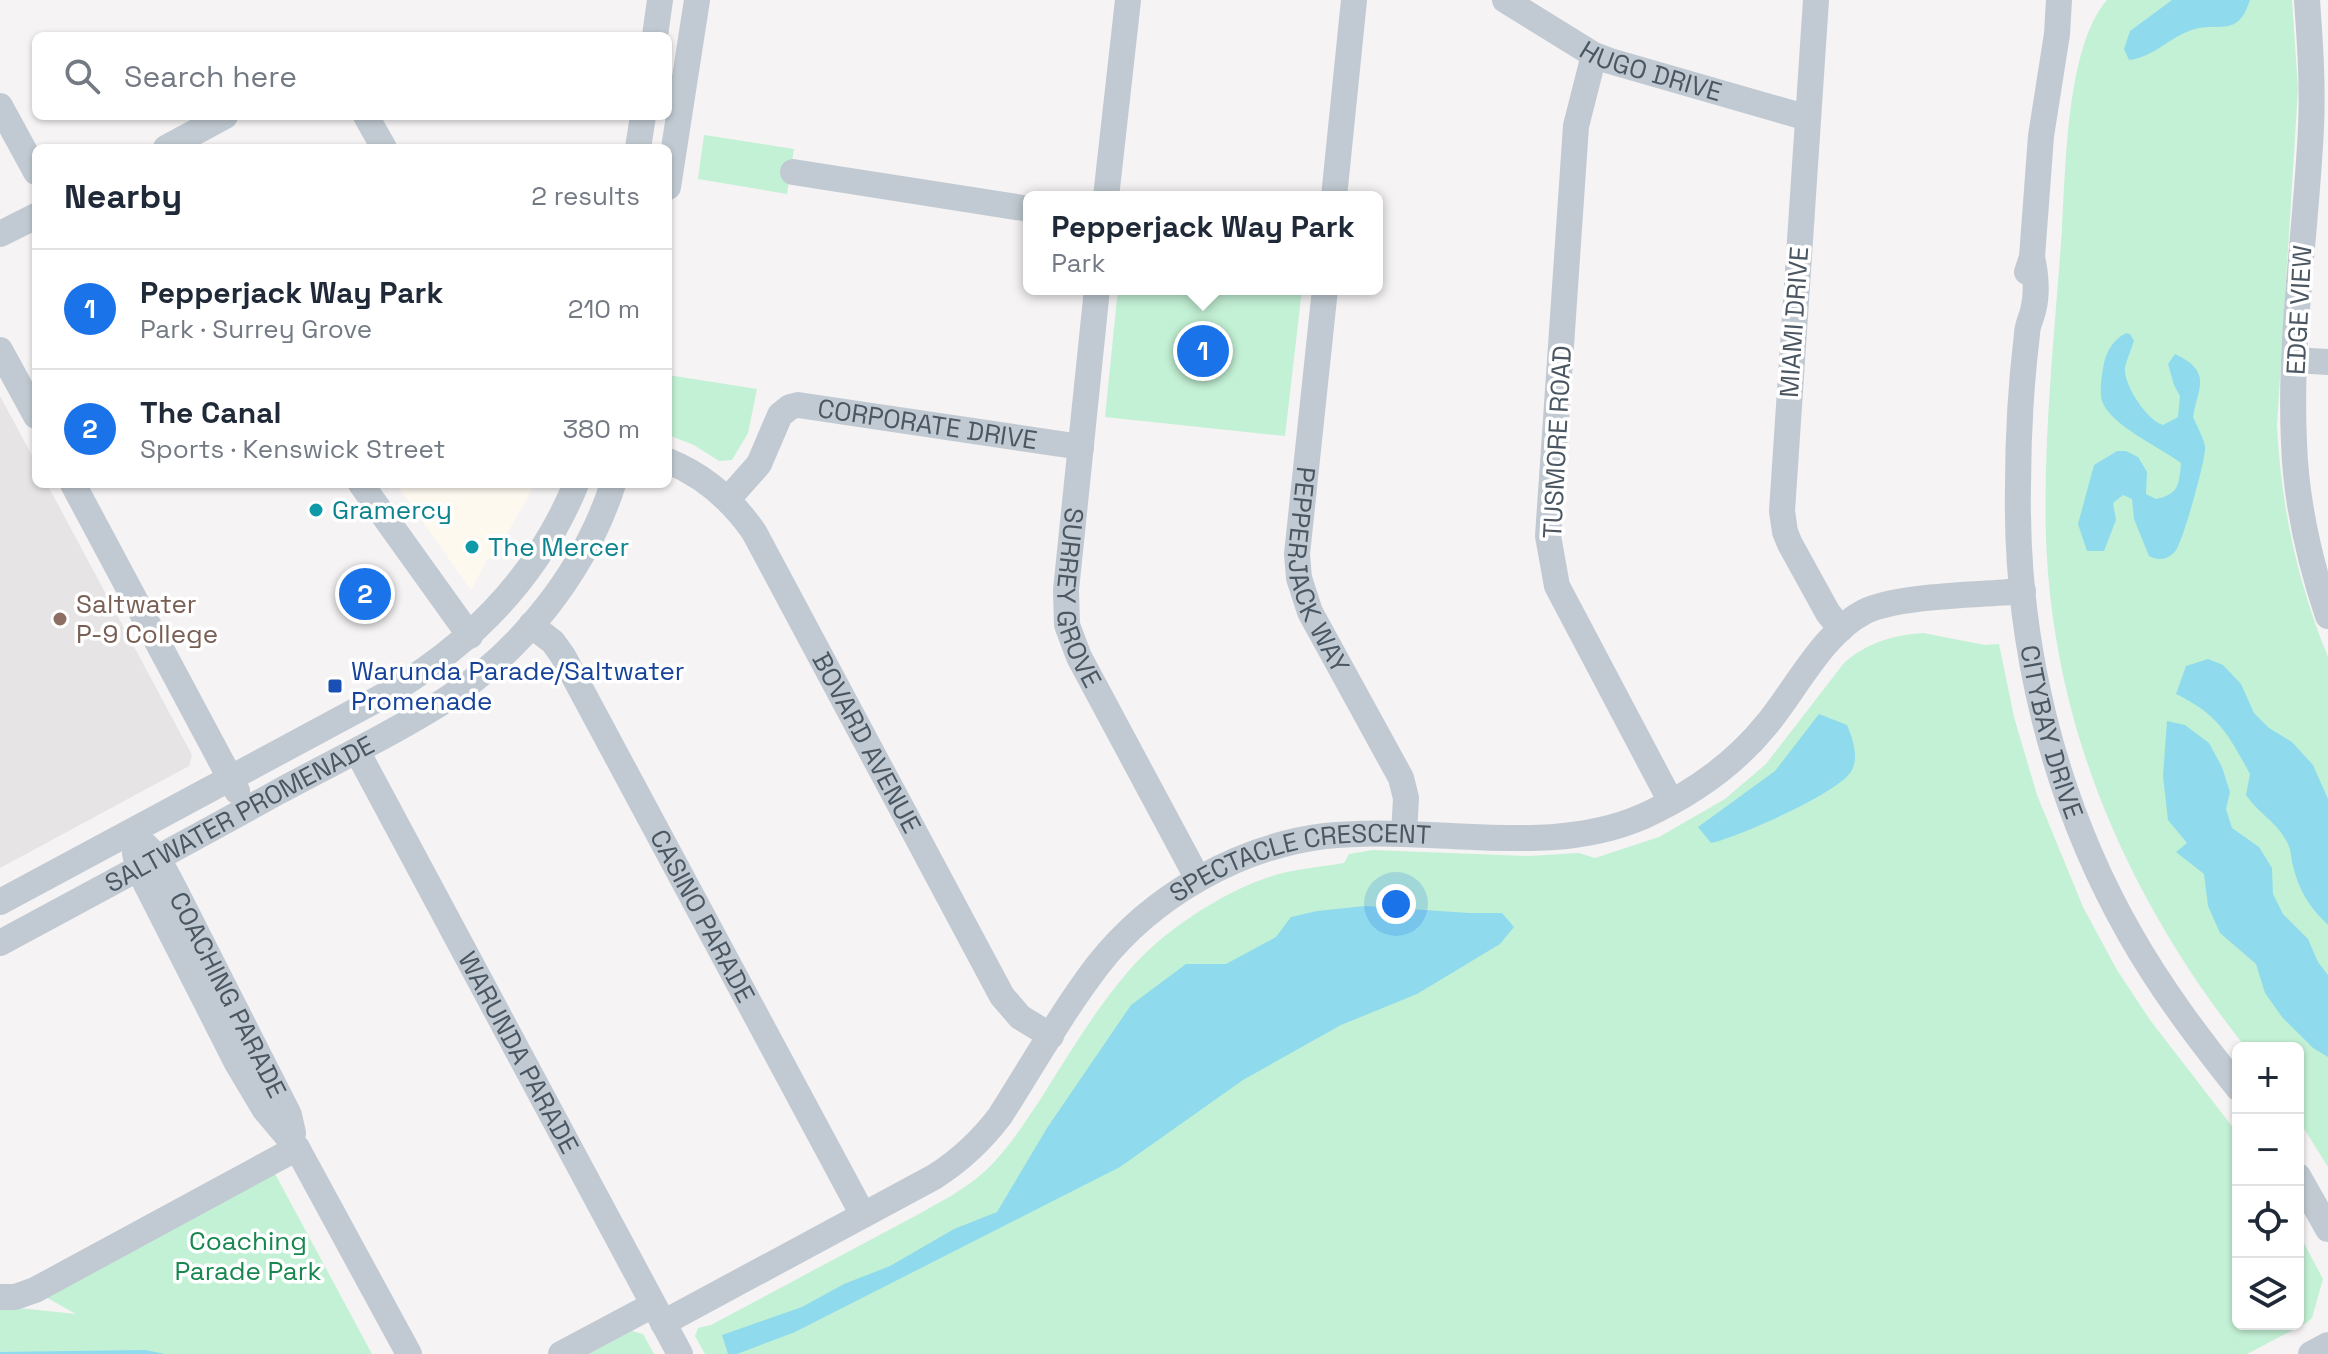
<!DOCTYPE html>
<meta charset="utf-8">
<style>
:root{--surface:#fff;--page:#f6f6f7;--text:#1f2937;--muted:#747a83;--line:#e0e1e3;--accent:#1a73e8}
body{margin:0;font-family:"Space Grotesk",sans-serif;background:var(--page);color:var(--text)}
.controls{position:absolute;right:24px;bottom:24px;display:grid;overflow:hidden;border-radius:12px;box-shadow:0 2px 6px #0004}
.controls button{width:72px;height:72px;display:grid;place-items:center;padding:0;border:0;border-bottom:2px solid var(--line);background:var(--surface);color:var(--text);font:40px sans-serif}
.you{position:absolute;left:1396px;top:904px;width:28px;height:28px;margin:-20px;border:6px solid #fff;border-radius:50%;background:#1a73e8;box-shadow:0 0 0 12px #1a73e833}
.badge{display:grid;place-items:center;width:52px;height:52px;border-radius:50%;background:var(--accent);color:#fff;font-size:26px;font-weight:700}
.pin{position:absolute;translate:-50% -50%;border:4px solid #fff;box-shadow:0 2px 8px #0006}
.popup{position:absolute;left:1023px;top:191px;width:360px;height:104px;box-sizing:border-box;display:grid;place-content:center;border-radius:12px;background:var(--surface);filter:drop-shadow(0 2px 6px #0005);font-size:26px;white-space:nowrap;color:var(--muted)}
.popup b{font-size:30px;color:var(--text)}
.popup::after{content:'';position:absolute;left:50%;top:100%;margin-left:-16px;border:16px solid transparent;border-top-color:var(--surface)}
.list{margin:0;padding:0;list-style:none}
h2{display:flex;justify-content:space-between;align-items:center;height:104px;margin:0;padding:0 32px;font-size:34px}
h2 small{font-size:26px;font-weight:400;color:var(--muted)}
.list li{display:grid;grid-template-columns:52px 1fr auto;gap:24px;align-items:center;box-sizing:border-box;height:120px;padding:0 32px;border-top:2px solid var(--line)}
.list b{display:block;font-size:30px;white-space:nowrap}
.list p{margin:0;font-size:26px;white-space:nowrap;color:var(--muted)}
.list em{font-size:26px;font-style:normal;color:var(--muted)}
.icon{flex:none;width:44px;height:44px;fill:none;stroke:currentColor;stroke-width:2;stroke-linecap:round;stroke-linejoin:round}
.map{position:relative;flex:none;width:2328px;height:1354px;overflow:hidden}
.search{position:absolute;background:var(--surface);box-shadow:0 2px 6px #0004;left:32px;top:32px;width:640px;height:88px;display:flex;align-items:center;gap:20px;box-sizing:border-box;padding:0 28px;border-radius:12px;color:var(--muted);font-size:30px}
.panel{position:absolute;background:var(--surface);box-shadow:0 2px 6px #0004;left:32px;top:144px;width:640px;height:344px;border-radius:12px}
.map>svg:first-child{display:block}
.commercial{fill:#fdf9ef}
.education{fill:#e6e4e5}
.green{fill:#c3f1d5}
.water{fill:#90daee}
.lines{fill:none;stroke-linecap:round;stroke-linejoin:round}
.minor{stroke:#c1cad2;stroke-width:26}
.culture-dot{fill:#0f9aa8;stroke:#fff;stroke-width:3}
.education-dot{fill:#8d6e63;stroke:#fff;stroke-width:3}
.transit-dot{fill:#1a4fb4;stroke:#fff;stroke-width:3}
.labels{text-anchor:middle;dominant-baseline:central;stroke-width:7;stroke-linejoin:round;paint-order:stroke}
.street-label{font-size:26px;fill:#4a5661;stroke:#fff}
.culture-label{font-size:26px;fill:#0d838f;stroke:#fff;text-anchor:start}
.education-label{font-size:26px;fill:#785e54;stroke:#fff;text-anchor:start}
.transit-label{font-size:26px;fill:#164399;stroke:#fff;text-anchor:start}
.park-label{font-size:26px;fill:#17864f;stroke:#fff}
</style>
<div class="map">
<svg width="2328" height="1354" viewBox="0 0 2328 1354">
<rect width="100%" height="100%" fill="#f5f3f3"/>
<polygon class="commercial" points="396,484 535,484 494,557 487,560 471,590"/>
<polygon class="education" points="0,396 36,463 36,484 47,484 192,755 189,766 0,868"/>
<g class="green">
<path d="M2107 0H2292L2298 89 2277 425C2281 506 2297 581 2328 657V1167L2298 1119V1048H2246C2128 899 2053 729 2046 538 2043 435 2055 331 2062 229 2066 168 2066 47 2107 0Z"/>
<polygon points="704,135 794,149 787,194 698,179"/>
<polygon points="1118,289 1302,289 1285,436 1105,417"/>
<polygon points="668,375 757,389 748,433 732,460 719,461 694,445 668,435"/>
<path d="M1923 633 1985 645 1999 644 2014 717 2037 795 2083 907 2117 970 2150 1020 2238 1134V1324H2298V1232L2323 1279 2312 1318 2306 1323 2247 1354H705L695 1336 698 1328 711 1325 917 1215C940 1202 964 1190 984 1172 1007 1151 1023 1125 1040 1100 1067 1057 1093 1013 1126 974 1161 932 1220 893 1272 876 1295 869 1320 867 1344 863L1349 854 1373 850 1529 856 1579 853 1595 858 1659 837 1725 799 1766 764 1844 663C1866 643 1894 635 1923 633Z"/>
<polygon points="273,1170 372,1354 0,1354 0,1306 76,1314 42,1295"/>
<polygon points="632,1331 643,1334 654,1354 588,1354"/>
</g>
<g class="water">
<path d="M2172 0H2250C2247 8 2244 17 2237 22 2226 30 2213 25 2199 28 2173 33 2156 57 2129 60L2124 49 2130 31Z"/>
<path d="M2126 333 2130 334 2134 341C2131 350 2127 359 2125 367 2123 385 2147 420 2163 425L2178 417 2180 396 2174 385 2168 364 2175 354C2213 372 2198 387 2193 417 2197 426 2203 437 2205 446 2207 456 2183 541 2176 550 2169 560 2158 561 2149 556L2134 519 2132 499 2123 495 2113 503 2116 520 2104 551H2087L2078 524 2094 465 2117 451H2126L2138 457 2147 472 2146 494 2156 499C2179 494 2179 485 2181 463 2161 448 2110 425 2102 401 2099 389 2102 374 2104 363 2107 350 2114 339 2126 333Z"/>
<path d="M2208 659 2223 665 2241 684 2254 713 2269 728 2292 742 2313 765 2328 799V925C2310 908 2299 891 2293 866 2291 858 2291 849 2287 842 2276 821 2260 815 2246 795L2250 774C2228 734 2219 715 2176 694L2186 666Z"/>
<path d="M1819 714 1847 725C1853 739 1860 760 1850 773 1834 795 1738 837 1711 843L1698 827 1775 771Z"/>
<polygon points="2167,721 2185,725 2209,743 2222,767 2230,792 2226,809 2232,828 2259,847 2272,868 2273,894 2283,914 2308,939 2318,962 2328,975 2328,1057 2313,1048 2282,1017 2265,993 2256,964 2220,933 2208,906 2204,874 2176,852 2187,843 2168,820 2163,776"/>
<polygon points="1365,906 1469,913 1502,913 1514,927 1500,944 1417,994 1341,1025 1243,1080 1120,1167 795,1332 737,1354 728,1354 722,1335 802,1307 844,1284 890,1266 954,1229 997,1212 1047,1128 1131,1005 1186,964 1226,964 1276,937 1291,917 1317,911"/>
<polygon points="145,1350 165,1354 0,1354 0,1352"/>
</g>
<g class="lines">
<g class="minor">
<path id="s1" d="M1505 0 1594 55 1610 61 1808 118"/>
<polyline points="1816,0 1782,511 1785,532 1790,544 1828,613 1841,629"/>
<path d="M2307 0C2310 42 2313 85 2311 128 2306 233 2289 338 2294 443 2296 503 2309 559 2328 616"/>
<polyline points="655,36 660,0"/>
<polyline points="1594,55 1576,126 1548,536 1557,586 1671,802"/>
<polyline points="0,106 36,172"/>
<polyline points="366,116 384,148"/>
<polyline points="166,148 225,116"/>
<polyline points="638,148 643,116"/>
<polyline points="793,172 1029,209"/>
<polyline points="668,187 697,0"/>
<polyline points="1106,197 1128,0"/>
<polyline points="1334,197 1354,0"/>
<polyline points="0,234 36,216"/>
<path id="s2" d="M2032 257C2036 275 2038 292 2033 311 2031 319 2027 326 2027 334 2021 384 2018 436 2018 486 2015 641 2053 799 2130 934 2161 989 2199 1039 2238 1088"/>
<polyline points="2027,272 2032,257 2041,136 2057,34 2059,0"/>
<path id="s3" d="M1097 289 1066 590 1067 625 1079 657 1198 879"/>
<path id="s4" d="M1325 289 1297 554 1299 578 1310 612 1401 778 1406 798 1404 834"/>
<polyline points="0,350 36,416"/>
<polyline points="2294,360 2328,362"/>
<path id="s5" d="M668 461C705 476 732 500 754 532L1002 996 1020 1017 1051 1036"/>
<polyline points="73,484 237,791"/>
<polyline points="361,484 470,636"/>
<path id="s6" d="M728 499 759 464 780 415 790 407 798 405 1081 447"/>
<path id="s7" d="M531 625 553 642 563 656 863 1215"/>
<path id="s8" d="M357 751 680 1354"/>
<path id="s9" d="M145 845 158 858 175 890 289 1115 293 1133"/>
<polyline points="135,853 138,868 237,1063 265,1110 297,1148 409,1354"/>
<path d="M0 902 387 694C472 644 538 577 576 484"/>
<path id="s10" d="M0 943C93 893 186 843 278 792 333 762 391 735 444 701 521 652 585 571 613 484"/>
<polyline points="2298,1176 2328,1229"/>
<polyline points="0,1297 15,1297 35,1290 297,1148"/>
<path id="s11" d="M663 1323 934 1177C961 1160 981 1141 1000 1116 1032 1066 1062 1012 1098 965 1152 896 1238 847 1325 836 1360 832 1395 833 1430 835 1502 838 1576 846 1644 816 1692 794 1734 765 1767 724 1795 690 1824 632 1864 612 1897 595 1983 595 2023 591"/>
<polyline points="561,1354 653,1305"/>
<polyline points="2311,1354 2328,1345"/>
</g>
</g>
<g class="culture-dot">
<circle cx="316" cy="510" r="8"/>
<circle cx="472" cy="547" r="8"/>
</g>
<circle class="education-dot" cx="60" cy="619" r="8"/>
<rect class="transit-dot" x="327" y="678" width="16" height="16" rx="4"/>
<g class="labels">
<g class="street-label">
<text stroke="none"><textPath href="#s1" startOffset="164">HUGO DRIVE</textPath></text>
<text transform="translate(2299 310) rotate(-87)">EDGE VIEW</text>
<text transform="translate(1794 322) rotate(-86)">MIAMI DRIVE</text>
<text stroke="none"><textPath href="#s6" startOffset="252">CORPORATE DRIVE</textPath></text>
<text transform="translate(1557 442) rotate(-87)">TUSMORE ROAD</text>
<text stroke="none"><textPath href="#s4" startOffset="286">PEPPERJACK WAY</textPath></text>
<text stroke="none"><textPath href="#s3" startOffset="312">SURREY GROVE</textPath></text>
<text stroke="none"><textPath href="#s2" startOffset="480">CITYBAY DRIVE</textPath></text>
<text stroke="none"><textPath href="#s5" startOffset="352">BOVARD AVENUE</textPath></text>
<text stroke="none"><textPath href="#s10" startOffset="272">SALTWATER PROMENADE</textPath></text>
<text stroke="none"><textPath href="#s11" startOffset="816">SPECTACLE CRESCENT</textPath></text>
<text stroke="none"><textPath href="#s7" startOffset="340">CASINO PARADE</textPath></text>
<text stroke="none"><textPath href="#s9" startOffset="172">COACHING PARADE</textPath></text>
<text stroke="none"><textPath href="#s8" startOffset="342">WARUNDA PARADE</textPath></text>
</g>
<g class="culture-label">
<text x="332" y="510">Gramercy</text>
<text x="488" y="547">The Mercer</text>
</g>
<g class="education-label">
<text x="76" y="604">Saltwater<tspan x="76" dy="30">P-9 College</tspan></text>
</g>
<g class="transit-label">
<text x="351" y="671">Warunda Parade/Saltwater<tspan x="351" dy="30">Promenade</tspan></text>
</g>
<g class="park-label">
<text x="248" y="1241">Coaching<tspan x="248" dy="30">Parade Park</tspan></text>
</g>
</g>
</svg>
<div class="controls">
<button>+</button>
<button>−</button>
<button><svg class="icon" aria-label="locate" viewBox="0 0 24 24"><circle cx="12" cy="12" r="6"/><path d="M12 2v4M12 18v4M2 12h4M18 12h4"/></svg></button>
<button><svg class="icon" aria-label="layers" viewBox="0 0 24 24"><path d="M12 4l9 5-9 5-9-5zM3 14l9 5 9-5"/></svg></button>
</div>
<div class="you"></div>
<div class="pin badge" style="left:1203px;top:351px">1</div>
<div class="popup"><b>Pepperjack Way Park</b>Park</div>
<div class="pin badge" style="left:365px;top:594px">2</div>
<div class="search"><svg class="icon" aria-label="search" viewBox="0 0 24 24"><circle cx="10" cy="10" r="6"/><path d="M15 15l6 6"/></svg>Search here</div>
<section class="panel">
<h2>Nearby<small>2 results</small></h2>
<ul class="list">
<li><span class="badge">1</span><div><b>Pepperjack Way Park</b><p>Park · Surrey Grove</p></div><em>210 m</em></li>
<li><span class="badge">2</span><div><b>The Canal</b><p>Sports · Kenswick Street</p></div><em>380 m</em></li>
</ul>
</section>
</div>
